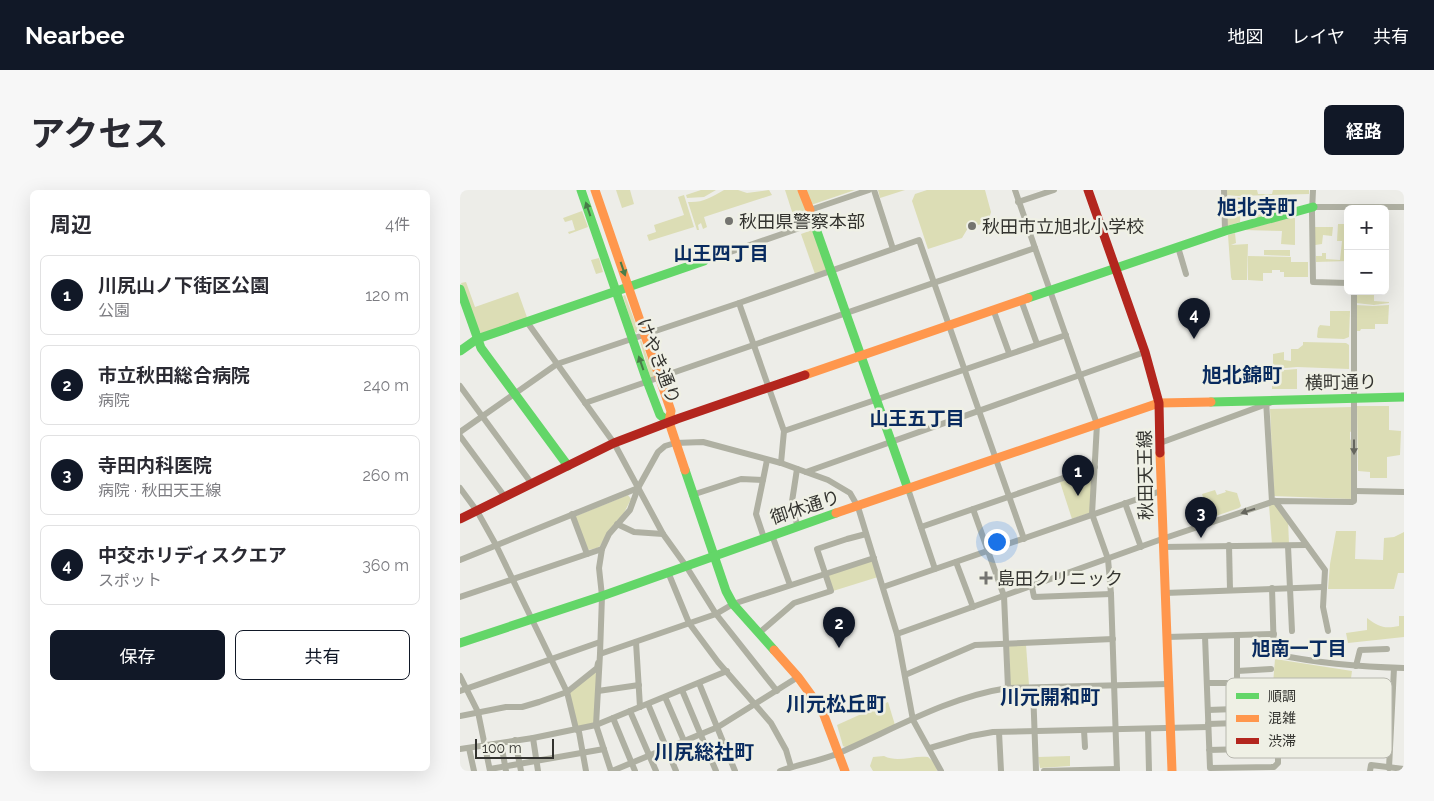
<!DOCTYPE html>
<html lang="ja">
<meta charset="utf-8">
<style>
:root{--surface:#fff;--page:#f7f7f7;--text:#2b2b33;--muted:#7c7c81;--line:#e1e1e2;--accent:#111827}
body{margin:0;font-family:Raleway,"Noto Sans JP",sans-serif;background:var(--page);color:var(--text)}
.controls{position:absolute;right:15px;top:15px;display:grid;overflow:hidden;border-radius:8px;box-shadow:0 5px 20px #0002}
.controls button{width:45px;height:45px;display:grid;place-items:center;padding:0;border:0;border-bottom:1px solid var(--line);background:var(--surface);color:var(--text);font:25px sans-serif}
.scale{position:absolute;left:15px;bottom:12px;width:79px;box-sizing:border-box;padding-left:5px;border:2px solid #33332f;border-top:0;font-size:14px;line-height:18px;white-space:nowrap;color:#33332f;-webkit-text-stroke:4px #eff0e5;paint-order:stroke}
.you{position:absolute;left:536px;top:351px;width:18px;height:18px;margin:-12px;border:4px solid #fff;border-radius:50%;background:#1a73e8;box-shadow:0 0 0 8px #1a73e833}
.badge{display:grid;place-items:center;width:32px;height:32px;border-radius:50%;background:var(--accent);color:#fff;font-size:16px;font-weight:700}
.pin{position:absolute;translate:-50% -41px;filter:drop-shadow(0 1px 2px #0008)}
.pin::after{content:'';position:absolute;top:26px;width:18px;height:15px;background:inherit;clip-path:polygon(0 0,100% 0,50% 100%)}
.list{margin:0;padding:0;list-style:none}
h2{display:flex;justify-content:space-between;align-items:center;height:65px;margin:0;padding:0 20px;font-size:21px}
h2 small{font-size:16px;font-weight:400;color:var(--muted)}
.list li{display:grid;grid-template-columns:32px 1fr auto;gap:15px;align-items:center;box-sizing:border-box;height:80px;margin:0 10px 10px;padding:0 10px;border:1px solid var(--line);border-radius:8px}
.list b{display:block;font-size:19px;white-space:nowrap}
.list p{margin:0;font-size:16px;white-space:nowrap;color:var(--muted)}
.list em{font-size:16px;font-style:normal;color:var(--muted)}
.actions{display:flex;gap:10px;padding:15px 20px}
.actions a{flex:1;padding:11px 0;border:1px solid var(--accent);border-radius:8px;text-align:center;font-size:18px;color:var(--accent)}
.actions .main{background:var(--accent);color:#fff}
.map{position:relative;flex:none;width:944px;height:581px;overflow:hidden;border-radius:8px}
header{display:flex;align-items:center;gap:30px;box-sizing:border-box;height:70px;padding:0 25px;background:var(--accent);color:#fff}
header strong{font-size:24px}
nav{display:flex;gap:28px;margin-inline-start:auto;font-size:18px}
.intro{display:flex;align-items:center;justify-content:space-between;box-sizing:border-box;height:120px;padding:0 30px}
h1{margin:0;font-size:35px}
.button{padding:12px 22px;border-radius:8px;background:var(--accent);color:#fff;font-size:18px;font-weight:700}
main{display:flex;gap:30px;padding:0 30px}
aside{flex:1;background:var(--surface);border-radius:8px;box-shadow:0 5px 20px #0002}
.map>svg:first-child{display:block}
.green{fill:#dcddb5}
.lines{fill:none;stroke-linecap:round;stroke-linejoin:round}
.street{stroke:#afb0a2;stroke-width:6}
.fast{stroke:#63d668;stroke-width:9}
.slow{stroke:#ff974d;stroke-width:9}
.jam{stroke:#b3261e;stroke-width:9}
.oneway{fill:#497c49}
.oneway2{fill:#65655d}
.poi-dot{fill:#747470;stroke:#eff0e5;stroke-width:2}
.labels{text-anchor:middle;dominant-baseline:central;stroke-width:5;stroke-linejoin:round;paint-order:stroke}
.poi-label{font-size:18px;fill:#33332f;stroke:#eff0e5;text-anchor:start}
.street-label{font-size:18px;fill:#33332f;stroke:#eff0e5}
.neighbourhood-label{font-size:19px;font-weight:bold;fill:#092b5f;stroke:#eff0e5}
.quarter-label{font-size:20px;font-weight:bold;fill:#092b5f;stroke:#eff0e5}
.key{fill:#eff0e5;stroke:#b7b7ae;stroke-width:1}
.key-label{font-size:14px;fill:#33332f}
</style>
<header>
<strong>Nearbee</strong>
<nav><a>地図</a><a>レイヤ</a><a>共有</a></nav>
</header>
<div class="intro"><h1>アクセス</h1><a class="button">経路</a></div>
<main>
<aside>
<h2>周辺<small>4件</small></h2>
<ul class="list">
<li><span class="badge">1</span><div><b>川尻山ノ下街区公園</b><p>公園</p></div><em>120 m</em></li>
<li><span class="badge">2</span><div><b>市立秋田総合病院</b><p>病院</p></div><em>240 m</em></li>
<li><span class="badge">3</span><div><b>寺田内科医院</b><p>病院 · 秋田天王線</p></div><em>260 m</em></li>
<li><span class="badge">4</span><div><b>中交ホリディスクエア</b><p>スポット</p></div><em>360 m</em></li>
</ul>
<div class="actions"><a class="main">保存</a><a>共有</a></div>
</aside>
<div class="map">
<svg width="944" height="581" viewBox="0 0 944 581">
<rect width="100%" height="100%" fill="#edede8"/>
<g class="green">
<polygon points="156,0 170,0 174,14 162,18"/>
<polygon points="241,0 256,0 244,7 227,8 226,5"/>
<path d="M264 0H278L287 3 309 0 312 5 244 27 247 37 243 39 241 33 238 35 239 40H237L228 12C243 13 251 7 264 0Z"/>
<polygon points="325,0 341,0 351,29 336,34"/>
<polygon points="346,0 395,0 351,15"/>
<polygon points="418,0 445,0 420,8"/>
<polygon points="467,0 525,0 531,22 528,32 508,38 502,48 468,59 452,11 455,4"/>
<polygon points="767,0 797,0 798,4 812,4 813,0 849,0 849,4 778,6 766,5"/>
<polygon points="224,5 234,37 189,51 187,45 196,42 194,35 224,25 218,7"/>
<polygon points="766,7 785,8 784,18 781,19 780,32 767,36"/>
<polygon points="803,7 830,7 830,16 808,16"/>
<polygon points="830,18 830,19 795,29 794,25 804,24 805,20"/>
<polygon points="122,21 128,37 109,44 108,42 115,40 112,30 105,32 103,28"/>
<polygon points="831,27 835,28 835,55 821,54 822,41 784,40"/>
<polygon points="878,34 888,34 888,71 856,72 856,66 862,66 862,63 866,63 866,69 880,70 882,51 877,51"/>
<polygon points="854,37 873,37 872,46 863,45 862,54 855,55"/>
<polygon points="355,39 369,80 355,84 341,44"/>
<polygon points="775,43 776,53 771,55 788,54 787,90 772,90 771,87 768,45"/>
<polygon points="804,60 830,60 830,66 804,65"/>
<polygon points="788,66 831,67 831,72 848,72 848,87 824,87 824,82 820,82 820,80 812,80 812,83 803,83 803,91 788,90"/>
<polygon points="139,68 143,82 136,84 131,70"/>
<polygon points="6,92 15,117 58,102 68,130 27,143 21,143 18,140 1,93"/>
<polygon points="899,104 914,105 914,111 929,112 929,113 914,115 896,113 896,106"/>
<polygon points="165,105 178,140 177,143 174,141 163,106"/>
<polygon points="896,115 913,116 929,115 928,134 915,134 915,139 901,139 900,141 897,141"/>
<polygon points="870,121 890,121 889,147 884,149 858,148 857,147 858,138 860,135 870,136"/>
<polygon points="181,150 194,186 193,188 190,187 180,151"/>
<polygon points="843,152 886,153 889,155 889,179 837,177 813,179 813,164 824,162 824,170 831,171 831,159 838,159 843,155"/>
<polygon points="837,179 837,199 812,199 812,181"/>
<polygon points="897,216 929,216 929,240 941,241 940,265 927,267 927,288 910,288 910,282 898,281"/>
<polygon points="892,217 892,241 890,242 890,249 892,252 891,309 814,306 810,219"/>
<polygon points="628,282 632,283 630,320 629,323 612,329 600,292"/>
<polygon points="755,300 757,305 766,302 765,300 777,303 781,316 779,318 750,328 742,304"/>
<polygon points="168,305 171,309 164,323 147,343 140,356 137,358 128,360 116,329 116,326"/>
<polygon points="816,313 828,330 829,354 812,354 809,315"/>
<polygon points="876,341 896,341 895,369 923,370 924,348 934,347 944,342 944,383 938,383 934,399 868,399 870,374"/>
<polygon points="412,370 418,387 373,401 368,385"/>
<path d="M939 426H944V447L888 453 886 443 907 440V428C919 437 924 439 939 436Z"/>
<polygon points="549,455 566,455 569,495 550,495"/>
<polygon points="815,469 892,481 890,496 917,504 906,547 810,531"/>
<polygon points="137,478 136,535 116,539 107,502"/>
<polygon points="428,512 435,535 387,558 383,556 377,535"/>
<path d="M424 566C438 573 453 565 468 567L476 574 477 581H413L410 576 413 567Z"/>
<polygon points="610,566 610,576 580,578 578,567"/>
</g>
<g class="lines">
<g class="street">
<polyline points="414,0 433,59"/>
<polyline points="555,0 575,58"/>
<polyline points="764,0 765,41"/>
<polyline points="853,0 852,22 853,92 888,93"/>
<polyline points="558,12 594,0"/>
<polyline points="853,17 944,17"/>
<polyline points="718,57 726,84"/>
<polyline points="244,71 354,33 350,20 409,0"/>
<polyline points="561,110 577,154"/>
<polyline points="279,113 324,241 321,273"/>
<polyline points="533,119 549,163"/>
<polyline points="67,132 154,253 203,344 226,376 256,424 317,501"/>
<polyline points="0,196 72,294"/>
<polyline points="806,210 812,312"/>
<polyline points="125,213 575,58 637,234 632,324 648,369 651,404 657,581"/>
<polyline points="324,241 606,145"/>
<polyline points="0,242 97,174 279,113 459,50 564,349"/>
<polyline points="0,246 45,307"/>
<polyline points="700,253 812,212"/>
<polyline points="337,279 331,318 338,336"/>
<polyline points="346,282 685,162"/>
<polyline points="303,290 296,324 304,348"/>
<polyline points="0,298 17,321 36,355 107,502 116,539 119,542 126,581"/>
<polyline points="448,299 475,379"/>
<polyline points="894,301 944,302"/>
<polyline points="232,305 281,289 303,290 307,270"/>
<polyline points="815,311 865,380 863,417 868,441"/>
<polyline points="665,313 681,357"/>
<polyline points="513,319 544,406 548,498"/>
<polyline points="112,324 127,364"/>
<polyline points="157,334 174,342 203,344"/>
<polyline points="461,337 635,277"/>
<polyline points="312,345 330,395"/>
<polyline points="769,355 770,400"/>
<polyline points="828,356 832,441"/>
<polyline points="703,357 846,355"/>
<polyline points="0,370 178,298"/>
<polyline points="496,372 513,417"/>
<polyline points="208,382 229,433 258,472 311,533 326,560 331,577"/>
<polyline points="423,397 701,301"/>
<polyline points="572,397 574,407 651,404"/>
<path d="M812 398 814 464C857 473 900 477 944 478"/>
<polyline points="705,403 863,397"/>
<polyline points="0,407 142,359"/>
<polyline points="299,443 334,413 371,401 357,359 387,349 406,344"/>
<polyline points="437,444 702,349 815,311 892,312 894,311 894,101"/>
<polyline points="745,446 750,578 814,577 818,573 818,558 749,560"/>
<polyline points="707,447 814,444"/>
<polyline points="176,452 180,517"/>
<polyline points="140,464 256,424 273,414 414,368"/>
<polyline points="896,476 900,460 927,459"/>
<polyline points="777,481 811,479"/>
<polyline points="445,485 515,455 653,449"/>
<polyline points="0,486 18,522 30,581"/>
<polyline points="239,493 275,581"/>
<polyline points="747,493 774,493 775,519 748,520"/>
<polyline points="774,493 777,489 777,445"/>
<polyline points="573,498 576,581"/>
<polyline points="222,500 256,581"/>
<polyline points="0,501 140,452"/>
<polyline points="138,501 179,495"/>
<polyline points="205,507 224,551"/>
<polyline points="774,507 809,506"/>
<polyline points="188,514 216,581"/>
<polyline points="170,521 196,581"/>
<polyline points="0,526 46,517 62,517 79,512 107,502 137,478 138,473"/>
<polyline points="153,528 175,581"/>
<polyline points="748,534 807,532"/>
<polyline points="688,539 689,581"/>
<polyline points="624,540 625,557"/>
<polyline points="539,542 541,581"/>
<polyline points="73,548 78,581"/>
<polyline points="55,550 61,581"/>
<polyline points="41,553 46,581"/>
<polyline points="9,558 14,581"/>
<polyline points="470,558 511,546 533,542 748,537"/>
<polyline points="0,559 73,548 136,535 267,481"/>
<polyline points="929,578 934,478"/>
<polyline points="30,579 144,559"/>
<polyline points="151,581 136,535 140,464 142,406 139,378 142,359 149,344 170,320 178,298 198,262 205,256 215,253 243,252 321,273 368,290 390,303 398,317 437,444 453,530 481,581"/>
<polyline points="152,581 258,537 338,487"/>
<path d="M320 581C340 574 360 571 379 563 434 539 488 507 548 498L708 494"/>
<polyline points="584,581 657,579"/>
<polyline points="910,581 911,575 944,579"/>
</g>
<g class="fast">
<polyline points="121,0 187,191 200,225 209,232"/>
<polyline points="354,33 448,299"/>
<polyline points="0,99 21,158 108,276"/>
<polyline points="568,108 765,41 853,17"/>
<polyline points="0,161 17,149 244,71"/>
<polyline points="751,212 944,207"/>
<polyline points="225,280 266,401 273,414 314,460"/>
<polyline points="0,453 142,406 376,323"/>
</g>
<g class="slow">
<polyline points="135,0 211,221 209,232 225,280"/>
<polyline points="342,0 350,20"/>
<polyline points="345,185 568,108"/>
<polyline points="700,263 712,581"/>
<polyline points="376,323 699,213 751,212"/>
<polyline points="314,460 338,487 362,520 385,581"/>
</g>
<g class="jam">
<polyline points="628,0 685,162 699,213 700,263"/>
<polyline points="0,329 154,253 217,229 345,185"/>
</g>
</g>
<defs><path id="oneway-solid" d="M-6-.8H1V-3.2L6.5 0L1 3.2V.8H-6Z" transform="scale(1.25)"/></defs>
<g class="oneway">
<use href="#oneway-solid" transform="translate(128 19) rotate(-109)"/>
<use href="#oneway-solid" transform="translate(163 79) rotate(71)"/>
<use href="#oneway-solid" transform="translate(181 173) rotate(-109)"/>
</g>
<g class="oneway2">
<use href="#oneway-solid" transform="translate(894 257) rotate(90)"/>
<use href="#oneway-solid" transform="translate(788 321) rotate(162)"/>
</g>
<g class="poi-dot">
<circle cx="269" cy="31" r="5"/>
<circle cx="512" cy="36" r="5"/>
<path d="M523.5 380.5h5v5h5v5h-5v5h-5v-5h-5v-5h5z"/>
</g>
<g class="labels">
<g class="poi-label">
<text x="279" y="31">秋田県警察本部</text>
<text x="522" y="36">秋田市立旭北小学校</text>
<text x="537" y="388">島田クリニック</text>
</g>
<g class="street-label">
<text transform="translate(199 171) rotate(69)">けやき通り</text>
<text transform="translate(881 192) rotate(-1)">横町通り</text>
<text transform="translate(685 285) rotate(-91)">秋田天王線</text>
<text transform="translate(345 317) rotate(-18)">御休通り</text>
</g>
<g class="neighbourhood-label">
<text x="261" y="63">山王四丁目</text>
<text x="457" y="228">山王五丁目</text>
<text x="839" y="458">旭南一丁目</text>
</g>
<g class="quarter-label">
<text x="797" y="17">旭北寺町</text>
<text x="782" y="185">旭北錦町</text>
<text x="590" y="507">川元開和町</text>
<text x="376" y="514">川元松丘町</text>
<text x="244" y="562">川尻総社町</text>
</g>
</g>
<rect x="766" y="488" width="166" height="80" rx="8" class="key"/>
<rect x="776" y="503" width="23" height="6" fill="#63d668"/>
<rect x="776" y="525" width="23" height="7" fill="#ff974d"/>
<rect x="776" y="548" width="23" height="6" fill="#b3261e"/>
<g class="key-label">
<text x="808" y="511">順調</text>
<text x="808" y="533">混雑</text>
<text x="808" y="556">渋滞</text>
</g>
</svg>
<div class="controls">
<button>+</button>
<button>−</button>
</div>
<div class="scale">100 m</div>
<div class="you"></div>
<div class="pin badge" style="left:618px;top:306px">1</div>
<div class="pin badge" style="left:379px;top:458px">2</div>
<div class="pin badge" style="left:741px;top:348px">3</div>
<div class="pin badge" style="left:734px;top:149px">4</div>
</div>
</main>
